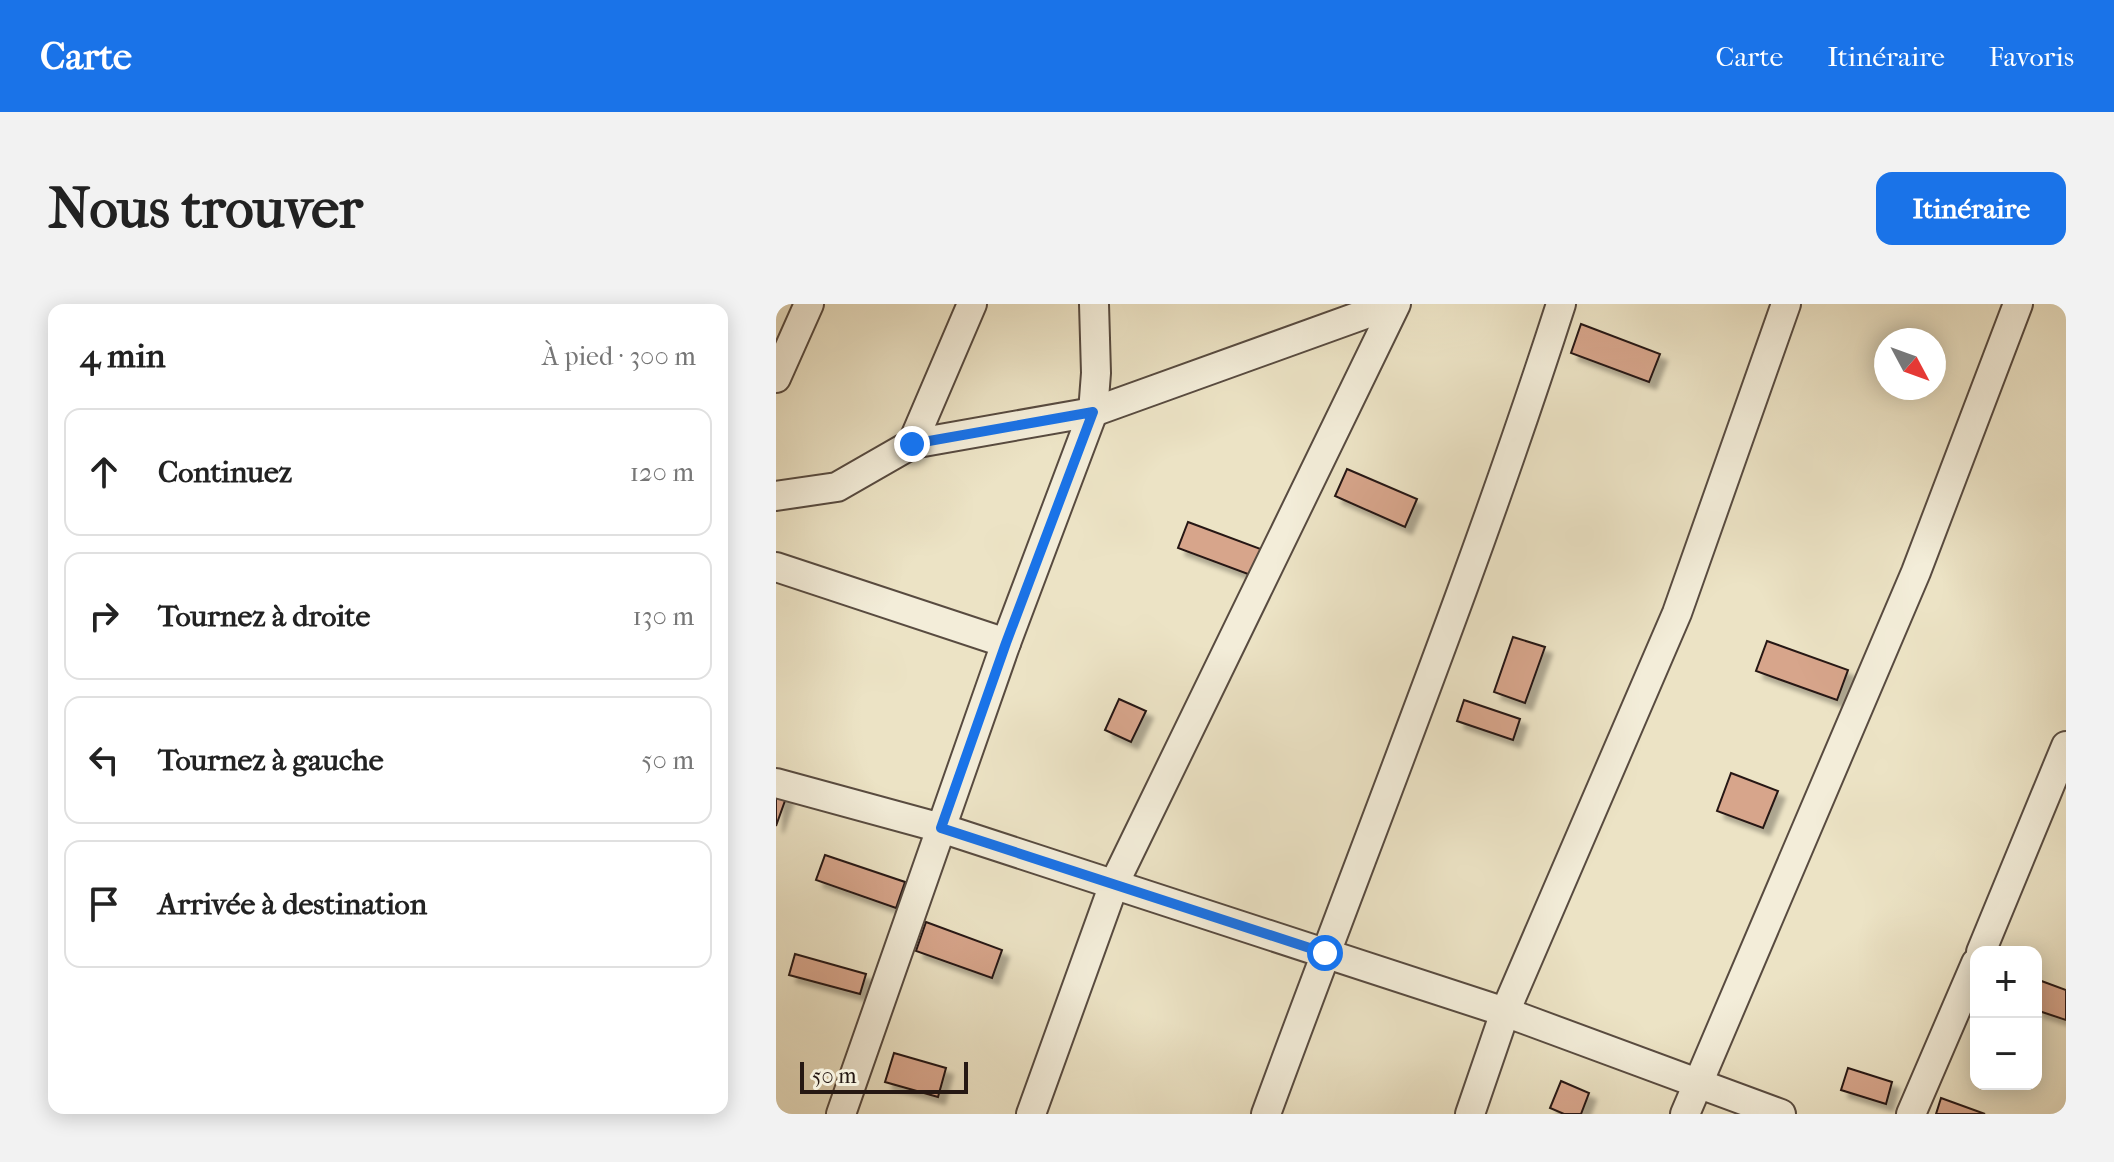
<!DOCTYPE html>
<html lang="fr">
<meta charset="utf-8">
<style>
:root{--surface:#fff;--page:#f2f2f2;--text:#222;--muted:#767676;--line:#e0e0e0;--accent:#1a73e8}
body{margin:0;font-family:"IM FELL French Canon",serif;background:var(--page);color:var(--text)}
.controls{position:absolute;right:24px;bottom:24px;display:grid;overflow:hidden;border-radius:16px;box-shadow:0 4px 20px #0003}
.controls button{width:72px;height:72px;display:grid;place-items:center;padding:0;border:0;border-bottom:2px solid var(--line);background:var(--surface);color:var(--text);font:40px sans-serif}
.compass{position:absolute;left:1098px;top:24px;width:72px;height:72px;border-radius:50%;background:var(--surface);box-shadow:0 4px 20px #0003;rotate:131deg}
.scale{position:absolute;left:24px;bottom:20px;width:168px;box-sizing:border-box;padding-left:8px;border:4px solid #261813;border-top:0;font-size:22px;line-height:28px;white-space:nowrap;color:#261813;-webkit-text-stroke:6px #f3edd9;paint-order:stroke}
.stop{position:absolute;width:24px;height:24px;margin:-18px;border:6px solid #1a73e8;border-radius:50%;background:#fff}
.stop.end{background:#1a73e8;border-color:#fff;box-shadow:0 2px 8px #0008}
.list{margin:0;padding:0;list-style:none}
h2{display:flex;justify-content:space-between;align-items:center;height:104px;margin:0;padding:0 32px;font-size:34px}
h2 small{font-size:26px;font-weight:400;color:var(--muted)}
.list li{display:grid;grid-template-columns:52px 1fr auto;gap:24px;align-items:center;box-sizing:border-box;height:128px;margin:0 16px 16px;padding:0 16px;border:2px solid var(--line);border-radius:16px}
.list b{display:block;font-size:30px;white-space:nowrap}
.list em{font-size:26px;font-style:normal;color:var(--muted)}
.icon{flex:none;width:44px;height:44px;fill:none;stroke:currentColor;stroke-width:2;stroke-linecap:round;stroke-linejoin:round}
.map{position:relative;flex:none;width:1290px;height:810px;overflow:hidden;border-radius:16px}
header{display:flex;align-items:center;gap:48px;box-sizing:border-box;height:112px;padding:0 40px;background:var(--accent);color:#fff}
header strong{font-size:38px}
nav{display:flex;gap:44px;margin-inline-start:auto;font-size:28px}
.intro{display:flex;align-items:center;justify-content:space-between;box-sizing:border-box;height:192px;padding:0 48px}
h1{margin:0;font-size:56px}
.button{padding:20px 36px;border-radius:16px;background:var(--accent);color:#fff;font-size:28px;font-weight:700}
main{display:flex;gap:48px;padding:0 48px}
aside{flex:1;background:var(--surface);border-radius:16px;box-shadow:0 4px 20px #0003}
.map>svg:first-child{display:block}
.building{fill:#d7a58b;stroke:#261813;stroke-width:2;filter:url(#shadow)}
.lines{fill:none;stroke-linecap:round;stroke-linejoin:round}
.minor-casing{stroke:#584b40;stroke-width:32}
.minor{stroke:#f3edd9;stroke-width:28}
.route{stroke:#1a73e8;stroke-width:10}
</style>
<header>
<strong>Carte</strong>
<nav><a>Carte</a><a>Itinéraire</a><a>Favoris</a></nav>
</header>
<div class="intro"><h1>Nous trouver</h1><a class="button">Itinéraire</a></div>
<main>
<aside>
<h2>4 min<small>À pied · 300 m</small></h2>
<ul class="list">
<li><svg class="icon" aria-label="ahead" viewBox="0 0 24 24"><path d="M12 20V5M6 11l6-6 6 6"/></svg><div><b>Continuez</b></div><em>120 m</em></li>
<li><svg class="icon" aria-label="right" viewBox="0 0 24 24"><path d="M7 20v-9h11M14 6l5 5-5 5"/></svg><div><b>Tournez à droite</b></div><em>130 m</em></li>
<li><svg class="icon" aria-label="left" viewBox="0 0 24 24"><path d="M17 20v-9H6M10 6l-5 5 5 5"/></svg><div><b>Tournez à gauche</b></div><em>50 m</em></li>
<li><svg class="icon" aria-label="arrive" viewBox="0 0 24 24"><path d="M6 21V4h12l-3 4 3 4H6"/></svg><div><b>Arrivée à destination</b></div></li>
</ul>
</aside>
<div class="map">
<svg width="1290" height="810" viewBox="0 0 1290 810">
<defs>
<filter id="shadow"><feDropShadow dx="7" dy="7" stdDeviation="2" flood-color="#0004"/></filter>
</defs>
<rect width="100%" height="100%" fill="#ece3c5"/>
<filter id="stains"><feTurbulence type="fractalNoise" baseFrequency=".0025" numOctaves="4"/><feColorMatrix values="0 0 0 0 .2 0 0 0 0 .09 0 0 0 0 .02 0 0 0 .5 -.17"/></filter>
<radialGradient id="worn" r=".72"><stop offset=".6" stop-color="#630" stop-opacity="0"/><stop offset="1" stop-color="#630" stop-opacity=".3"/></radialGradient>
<g class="building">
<polygon points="805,20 884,50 873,78 795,49"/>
<polygon points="571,165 641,195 629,223 559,192"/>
<polygon points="412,218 490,247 480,273 402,244"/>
<polygon points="737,333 769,343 749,399 718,388"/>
<polygon points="991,337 1072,366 1061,396 980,367"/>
<polygon points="343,395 370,407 355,438 329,426"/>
<polygon points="688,396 744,415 737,436 681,417"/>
<polygon points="955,469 1002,487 987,524 941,507"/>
<polygon points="0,487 11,491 0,522"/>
<polygon points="49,551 129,578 120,604 40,576"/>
<polygon points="150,618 226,646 216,674 140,647"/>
<polygon points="19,650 90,670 84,690 13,671"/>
<polygon points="1260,675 1290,686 1290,716 1260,706"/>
<polygon points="118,749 170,764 162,793 109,778"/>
<polygon points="1072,764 1116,778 1110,800 1065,786"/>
<polygon points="785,777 813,789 805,810 788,810 774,804"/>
<polygon points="1165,794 1209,810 1160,810"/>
</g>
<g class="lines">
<g class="minor-casing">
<g id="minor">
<polyline points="0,74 33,0"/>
<polyline points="136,140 196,0"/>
<polyline points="0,192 61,183 136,140 317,108 617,0"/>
<polyline points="0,263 230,339"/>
<polyline points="0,479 165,524 729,708 1005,810"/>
<polyline points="1205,648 1290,442"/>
<polyline points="65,810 230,339 317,108 320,69 318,0"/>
<polyline points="255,810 338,580 620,0"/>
<path d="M490 810C589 540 697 274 785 0"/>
<polyline points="694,810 729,708 901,309 1010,0"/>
<polyline points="909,810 1140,268 1242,0"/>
<polyline points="1135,810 1200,659"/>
</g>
</g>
<use href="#minor" class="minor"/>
</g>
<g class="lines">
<polyline class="route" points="136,140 317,108 230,339 165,524 549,649"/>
</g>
<rect width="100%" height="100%" filter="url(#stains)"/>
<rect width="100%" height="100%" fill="url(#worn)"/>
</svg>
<div class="controls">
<button>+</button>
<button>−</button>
</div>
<svg class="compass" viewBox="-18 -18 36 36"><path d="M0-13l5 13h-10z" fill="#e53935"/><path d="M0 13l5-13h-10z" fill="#767676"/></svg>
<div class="scale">50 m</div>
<div class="stop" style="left:549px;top:649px"></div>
<div class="stop end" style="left:136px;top:140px"></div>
</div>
</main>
